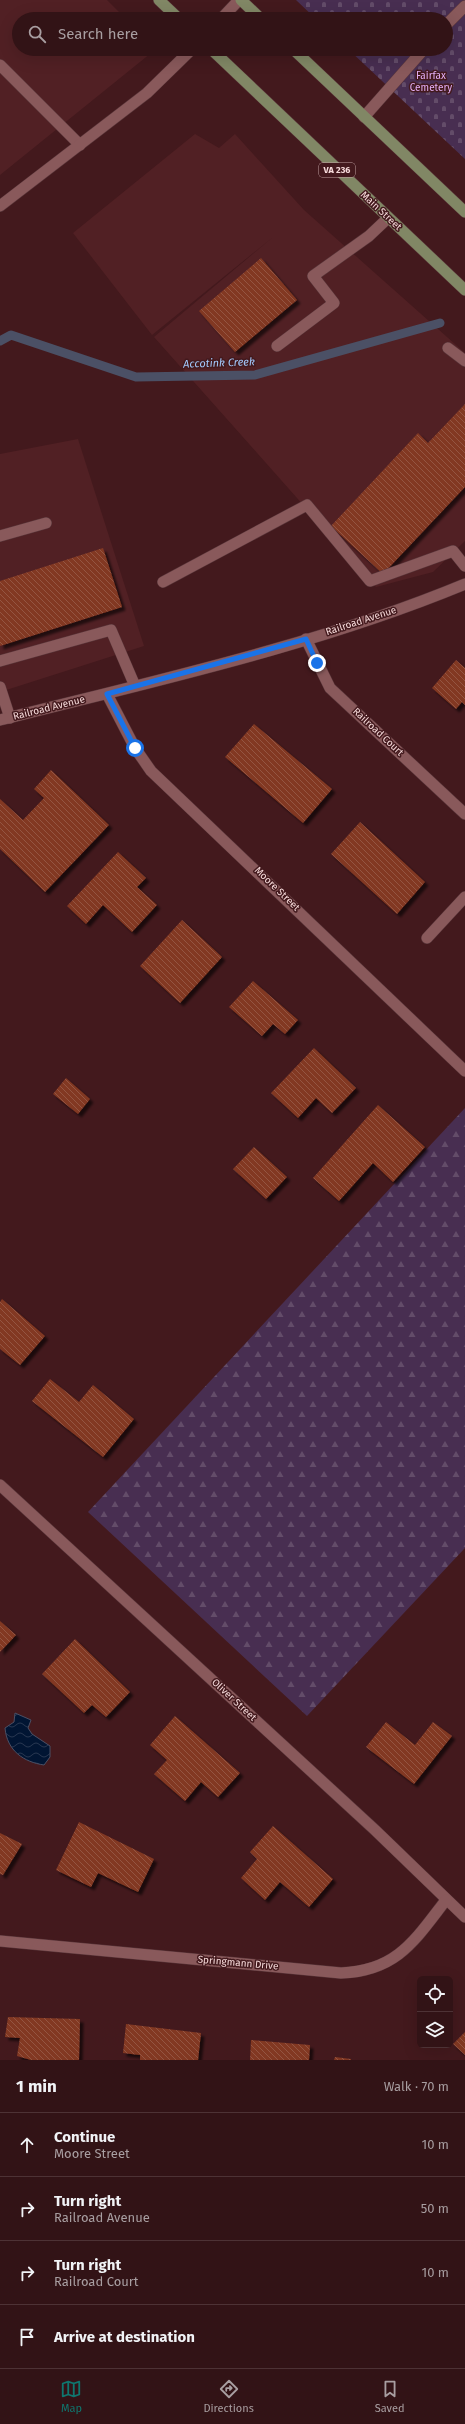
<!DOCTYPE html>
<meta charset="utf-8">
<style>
:root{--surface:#321316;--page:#3d2023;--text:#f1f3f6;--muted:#a89ea1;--line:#4d3235;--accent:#0f766e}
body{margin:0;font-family:"Fira Sans",sans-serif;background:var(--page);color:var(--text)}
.controls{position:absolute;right:12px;bottom:12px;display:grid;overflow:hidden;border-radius:6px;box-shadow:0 4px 16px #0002}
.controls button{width:36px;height:36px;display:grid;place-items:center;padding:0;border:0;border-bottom:1px solid var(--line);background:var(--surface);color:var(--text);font:20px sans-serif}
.stop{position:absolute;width:12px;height:12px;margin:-9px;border:3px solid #1a73e8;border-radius:50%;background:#fff}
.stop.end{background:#1a73e8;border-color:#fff;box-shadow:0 1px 4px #0008}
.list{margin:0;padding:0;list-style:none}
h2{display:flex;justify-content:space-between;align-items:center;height:52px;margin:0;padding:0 16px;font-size:17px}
h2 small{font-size:13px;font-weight:400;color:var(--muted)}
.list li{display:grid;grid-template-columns:26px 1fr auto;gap:12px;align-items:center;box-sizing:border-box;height:64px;padding:0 16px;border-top:1px solid var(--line)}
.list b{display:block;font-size:15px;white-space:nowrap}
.list p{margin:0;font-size:13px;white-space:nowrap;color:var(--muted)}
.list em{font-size:13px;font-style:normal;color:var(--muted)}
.icon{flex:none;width:22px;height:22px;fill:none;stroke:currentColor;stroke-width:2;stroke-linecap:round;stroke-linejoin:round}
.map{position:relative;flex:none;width:465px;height:2060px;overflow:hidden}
.search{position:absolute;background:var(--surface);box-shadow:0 4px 16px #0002;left:12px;right:12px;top:12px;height:44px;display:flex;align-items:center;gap:10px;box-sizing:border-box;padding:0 14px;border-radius:22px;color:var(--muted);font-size:15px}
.sheet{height:308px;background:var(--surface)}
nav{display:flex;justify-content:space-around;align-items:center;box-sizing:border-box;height:56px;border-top:1px solid var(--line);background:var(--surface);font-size:11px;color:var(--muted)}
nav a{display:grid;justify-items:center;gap:2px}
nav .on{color:var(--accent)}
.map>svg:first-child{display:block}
.built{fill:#512024}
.forest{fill:url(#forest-firs)}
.cemetery{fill:url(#cemetery-stones)}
.water{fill:url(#water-waves);stroke:#4b5065}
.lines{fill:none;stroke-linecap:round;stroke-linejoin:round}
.stream{stroke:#4b5065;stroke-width:9}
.building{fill:url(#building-back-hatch);filter:url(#shadow)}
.service-casing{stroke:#59363a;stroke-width:12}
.minor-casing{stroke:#59363a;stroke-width:12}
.primary-casing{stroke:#59363a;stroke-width:12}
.service{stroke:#89595b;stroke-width:11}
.minor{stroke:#89595b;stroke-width:11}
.primary{stroke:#818765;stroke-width:11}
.route{stroke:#1a73e8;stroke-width:5}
.labels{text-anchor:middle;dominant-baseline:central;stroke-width:3;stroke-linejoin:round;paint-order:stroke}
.shield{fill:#43191d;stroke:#c1a1a2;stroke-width:1}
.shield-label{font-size:9px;font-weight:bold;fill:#f7dbdb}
.park-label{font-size:10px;fill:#e3aff6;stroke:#43191d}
.street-label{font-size:10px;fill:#f7dbdb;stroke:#43191d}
.water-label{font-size:11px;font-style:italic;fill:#a2c7fa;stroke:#43191d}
</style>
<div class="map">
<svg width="465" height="2060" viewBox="0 0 465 2060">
<defs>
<pattern id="forest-firs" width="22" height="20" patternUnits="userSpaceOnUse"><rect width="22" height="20" fill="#482e51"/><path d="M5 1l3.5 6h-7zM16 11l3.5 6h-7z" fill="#634c69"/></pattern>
<pattern id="cemetery-stones" width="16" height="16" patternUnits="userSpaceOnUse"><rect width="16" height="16" fill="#482e51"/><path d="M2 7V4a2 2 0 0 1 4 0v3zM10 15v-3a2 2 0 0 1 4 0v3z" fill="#634c69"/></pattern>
<pattern id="water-waves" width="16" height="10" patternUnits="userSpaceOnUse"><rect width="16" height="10" fill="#011533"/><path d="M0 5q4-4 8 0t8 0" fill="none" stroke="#273650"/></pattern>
<pattern id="building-back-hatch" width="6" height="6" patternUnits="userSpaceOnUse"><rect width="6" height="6" fill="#823822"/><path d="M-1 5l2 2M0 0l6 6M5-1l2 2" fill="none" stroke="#945442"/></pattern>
<filter id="shadow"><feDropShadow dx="3.5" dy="3.5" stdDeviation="1" flood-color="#0009"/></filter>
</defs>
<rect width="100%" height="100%" fill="#43191d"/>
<g class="built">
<polygon points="0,0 107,0 126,19 19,19 19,49 156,49 0,175"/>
<polygon points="195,134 219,148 235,134 304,210 465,353 465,541 433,572 376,587 154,337 273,237 152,335 73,233"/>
<polygon points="78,439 144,646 0,692 0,454"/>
</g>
<polygon class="forest" points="465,1108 465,1548 307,1716 88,1512"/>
<polygon class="cemetery" points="296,0 465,0 465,159 348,49 446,49 446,19 316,19"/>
<path class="water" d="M15 1713 31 1720 28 1728 32 1734 50 1746V1757L44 1765C24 1762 7 1751 5 1728L14 1722Z"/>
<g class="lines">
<polyline class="stream" points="0,341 11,335 136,377 255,375 440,323"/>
</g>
<g class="building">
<polygon points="261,258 297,300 235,352 199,311"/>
<polygon points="465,404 465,487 383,574 331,526 418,433 428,443"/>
<polygon points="103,548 122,607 0,646 0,581"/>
<polygon points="456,660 465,668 465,705 462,702 456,709 432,688"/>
<polygon points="254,724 332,789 303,823 225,757"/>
<polygon points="51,770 109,825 45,892 0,849 0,799 23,820 44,798 34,789"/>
<polygon points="360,822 425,882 397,914 331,854"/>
<polygon points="118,852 146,878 137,887 157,905 132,932 103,905 86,924 67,906"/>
<polygon points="182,920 222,957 180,1003 140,966"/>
<polygon points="253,981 298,1020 285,1034 273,1024 262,1036 229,1007"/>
<polygon points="314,1048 356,1088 332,1113 316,1098 298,1118 271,1093"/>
<polygon points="66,1078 90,1099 78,1114 53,1094"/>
<polygon points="378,1105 425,1147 393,1182 373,1163 339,1201 313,1178"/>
<polygon points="254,1147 287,1177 266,1199 233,1169"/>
<polygon points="2,1299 45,1336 20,1365 0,1349 0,1302"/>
<polygon points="50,1379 79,1402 93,1385 134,1419 103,1457 32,1401"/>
<polygon points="0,1621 16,1635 0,1652"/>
<polygon points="75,1639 130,1692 106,1717 92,1705 84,1713 42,1674"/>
<polygon points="175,1716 240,1773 218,1797 201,1782 185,1801 154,1774 167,1760 150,1745"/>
<polygon points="386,1722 415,1745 433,1722 452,1736 414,1784 366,1747"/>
<polygon points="79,1822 154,1859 138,1892 98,1873 91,1887 56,1870"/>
<polygon points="273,1826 333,1879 309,1907 280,1882 265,1900 241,1878 257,1859 250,1852"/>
<polygon points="0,1833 22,1844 3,1875 0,1874"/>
<polygon points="8,2017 80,2019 79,2060 31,2060 17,2056 20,2038 5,2037"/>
<polygon points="126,2024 201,2033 198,2060 140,2060 140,2055 123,2053"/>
<polygon points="465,2032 465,2055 453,2044"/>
<polygon points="251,2040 310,2045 309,2060 250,2060"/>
<polygon points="335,2057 351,2059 351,2060 334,2060"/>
</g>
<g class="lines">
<g class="service-casing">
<g id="service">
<polyline points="221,19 239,0"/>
<polyline points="446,25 465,6"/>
<polyline points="0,65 80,145"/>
<polyline points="364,117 424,49"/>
<polyline points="0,206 147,93 192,49"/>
<polyline points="277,346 334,303 313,276 369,236 388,218"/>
<polyline points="448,348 465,361"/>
<polyline points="0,536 46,523"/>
<polyline points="163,582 307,505 370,581 453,551 465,566"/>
<polyline points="0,661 111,630 135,686"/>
<polyline points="0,687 10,718"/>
</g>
</g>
<g class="minor-casing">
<g id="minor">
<polyline points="306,639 330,688 465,814"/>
<polyline points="107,694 135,748 151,771 465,1071"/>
<path d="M0 720C154 681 318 645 465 584"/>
<polyline points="427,938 465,897"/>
<polyline points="0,1485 375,1830 465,1917"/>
<path d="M0 1941 341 1973C397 1971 415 1940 446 1900"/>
</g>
</g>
<g class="primary-casing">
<g id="primary">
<polyline points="159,0 179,19"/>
<polyline points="241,0 261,19"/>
<polyline points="211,49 465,290"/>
<polyline points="293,49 465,212"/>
</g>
</g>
<use href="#service" class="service"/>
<use href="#minor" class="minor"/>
<use href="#primary" class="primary"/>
</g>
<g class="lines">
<polyline class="route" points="135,748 107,694 306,639 317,663"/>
</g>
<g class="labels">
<rect class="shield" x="319" y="163" width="36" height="14" rx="3"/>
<g class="shield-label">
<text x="337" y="170">VA 236</text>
</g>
<g class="park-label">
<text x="431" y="76">Fairfax<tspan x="431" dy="12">Cemetery</tspan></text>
</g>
<g class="street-label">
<text transform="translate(381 211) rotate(43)">Main Street</text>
<text transform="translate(361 621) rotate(-18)">Railroad Avenue</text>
<text transform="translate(49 708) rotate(-14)">Railroad Avenue</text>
<text transform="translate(378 732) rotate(43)">Railroad Court</text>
<text transform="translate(277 889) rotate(44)">Moore Street</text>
<text transform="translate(234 1700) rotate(43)">Oliver Street</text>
<text transform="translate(238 1963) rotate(5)">Springmann Drive</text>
</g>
<g class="water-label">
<text transform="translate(219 363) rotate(-2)">Accotink Creek</text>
</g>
</g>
</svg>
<div class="controls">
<button><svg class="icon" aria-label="locate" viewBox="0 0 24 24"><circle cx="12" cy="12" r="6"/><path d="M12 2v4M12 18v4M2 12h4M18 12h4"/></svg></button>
<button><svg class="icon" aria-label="layers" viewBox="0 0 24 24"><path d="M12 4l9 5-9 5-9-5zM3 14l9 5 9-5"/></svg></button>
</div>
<div class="stop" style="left:135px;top:748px"></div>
<div class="stop end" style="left:317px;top:663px"></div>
<div class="search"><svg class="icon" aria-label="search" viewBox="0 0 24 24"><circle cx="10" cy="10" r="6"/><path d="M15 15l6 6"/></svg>Search here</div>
</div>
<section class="sheet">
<h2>1 min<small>Walk · 70 m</small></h2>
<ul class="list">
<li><svg class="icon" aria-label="ahead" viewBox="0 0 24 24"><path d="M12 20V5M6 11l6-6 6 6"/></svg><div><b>Continue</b><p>Moore Street</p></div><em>10 m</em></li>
<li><svg class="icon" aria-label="right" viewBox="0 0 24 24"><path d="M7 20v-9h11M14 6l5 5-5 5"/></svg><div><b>Turn right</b><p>Railroad Avenue</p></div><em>50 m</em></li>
<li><svg class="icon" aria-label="right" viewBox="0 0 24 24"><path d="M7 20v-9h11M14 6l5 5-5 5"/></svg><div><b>Turn right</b><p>Railroad Court</p></div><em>10 m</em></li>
<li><svg class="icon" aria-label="arrive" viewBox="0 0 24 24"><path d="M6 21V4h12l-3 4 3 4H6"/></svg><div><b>Arrive at destination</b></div></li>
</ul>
</section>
<nav>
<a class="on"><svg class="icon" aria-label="map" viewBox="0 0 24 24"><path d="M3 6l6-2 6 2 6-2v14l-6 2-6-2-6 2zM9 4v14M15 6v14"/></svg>Map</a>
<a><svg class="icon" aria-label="directions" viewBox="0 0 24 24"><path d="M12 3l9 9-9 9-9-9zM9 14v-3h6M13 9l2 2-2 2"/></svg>Directions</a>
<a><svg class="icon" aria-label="saved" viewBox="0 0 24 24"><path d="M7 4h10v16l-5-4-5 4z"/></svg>Saved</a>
</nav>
